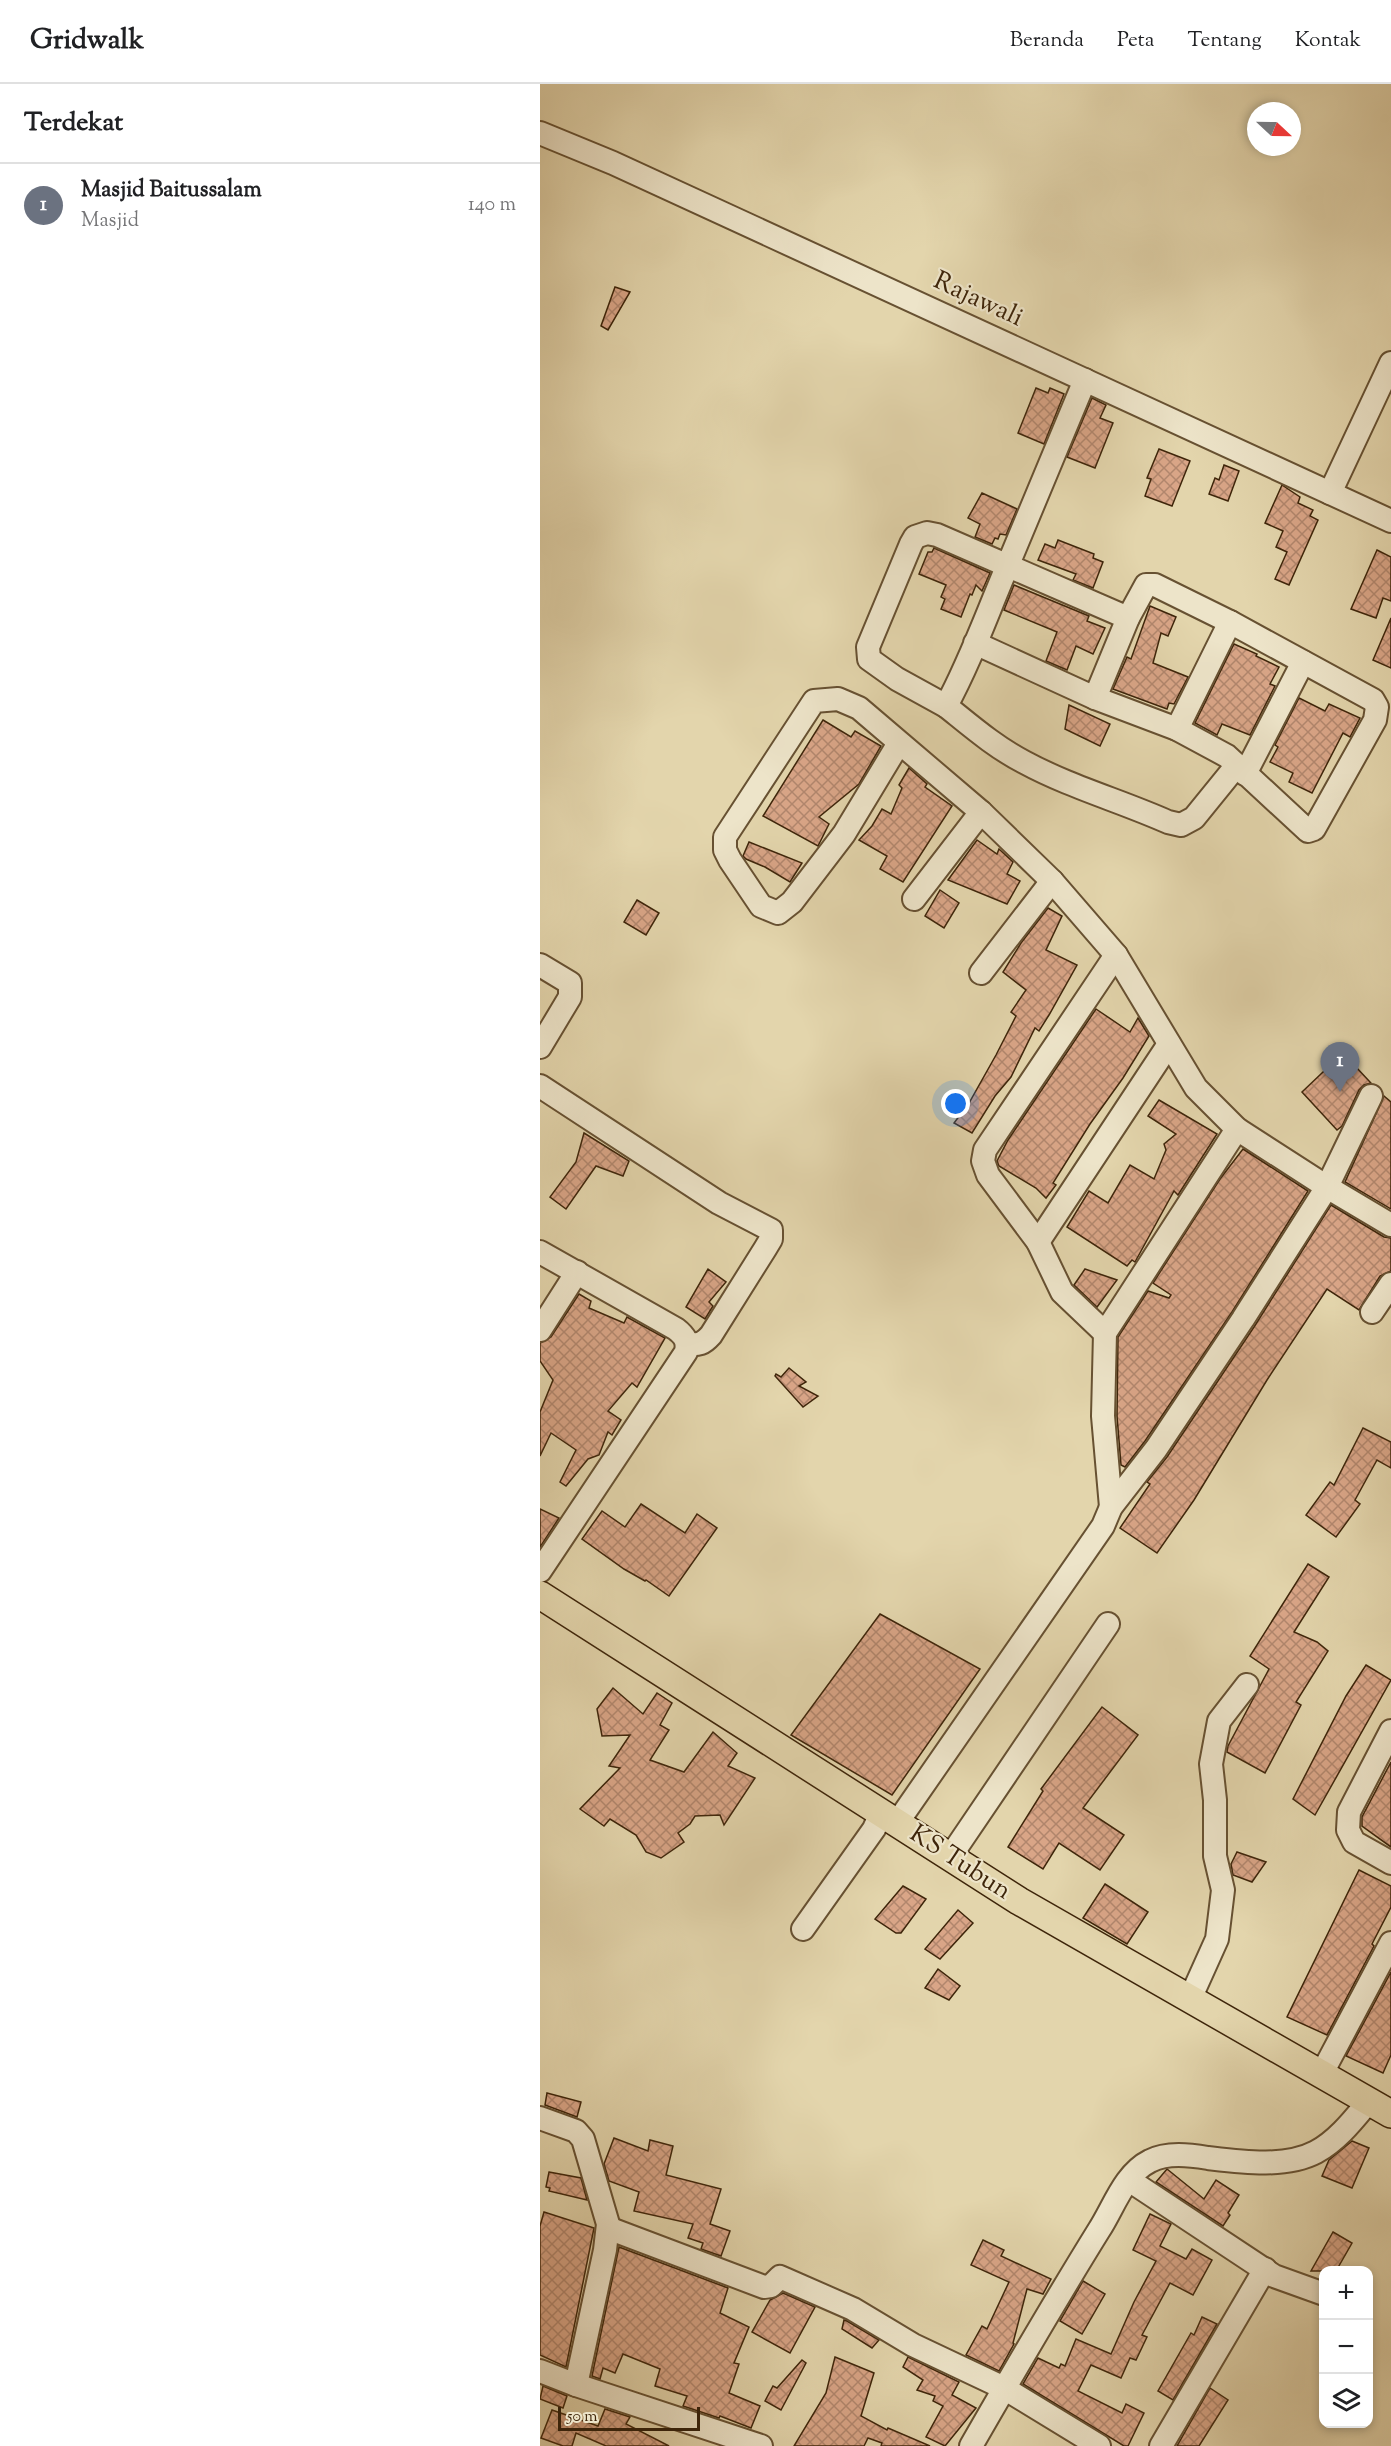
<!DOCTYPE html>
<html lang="id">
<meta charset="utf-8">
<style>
:root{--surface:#fff;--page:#f6f6f6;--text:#202124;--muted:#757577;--line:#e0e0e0;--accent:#2563eb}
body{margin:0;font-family:"Sorts Mill Goudy",serif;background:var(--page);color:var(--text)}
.controls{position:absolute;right:18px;bottom:18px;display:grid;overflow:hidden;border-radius:12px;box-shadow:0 3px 9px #0003}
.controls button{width:54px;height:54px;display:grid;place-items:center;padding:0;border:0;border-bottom:2px solid var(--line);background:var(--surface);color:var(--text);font:30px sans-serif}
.compass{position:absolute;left:707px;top:18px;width:54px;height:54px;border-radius:50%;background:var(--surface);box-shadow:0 3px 9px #0003;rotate:112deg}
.scale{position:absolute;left:18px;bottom:15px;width:142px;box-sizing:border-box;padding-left:6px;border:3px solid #3e250a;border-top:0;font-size:16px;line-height:21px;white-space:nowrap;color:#3e250a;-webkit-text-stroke:4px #ede4c9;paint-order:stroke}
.you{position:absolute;left:416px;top:1020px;width:21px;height:21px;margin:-15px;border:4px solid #fff;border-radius:50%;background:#1a73e8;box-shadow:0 0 0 9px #1a73e833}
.badge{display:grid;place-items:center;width:39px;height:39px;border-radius:50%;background:var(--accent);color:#fff;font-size:20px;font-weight:700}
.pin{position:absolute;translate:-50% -50px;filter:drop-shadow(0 2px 3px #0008)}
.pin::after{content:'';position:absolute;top:32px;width:21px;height:18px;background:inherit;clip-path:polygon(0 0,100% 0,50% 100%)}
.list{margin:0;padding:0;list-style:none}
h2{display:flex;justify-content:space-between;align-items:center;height:78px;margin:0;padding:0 24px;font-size:26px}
h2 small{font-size:20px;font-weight:400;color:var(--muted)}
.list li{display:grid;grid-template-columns:39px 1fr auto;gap:18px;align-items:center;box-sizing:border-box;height:84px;padding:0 24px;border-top:2px solid var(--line)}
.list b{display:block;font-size:22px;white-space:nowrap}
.list p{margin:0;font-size:20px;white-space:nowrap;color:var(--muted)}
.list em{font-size:20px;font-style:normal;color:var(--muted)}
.icon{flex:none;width:33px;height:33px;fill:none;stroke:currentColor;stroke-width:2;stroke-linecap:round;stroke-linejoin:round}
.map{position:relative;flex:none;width:851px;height:2362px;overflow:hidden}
header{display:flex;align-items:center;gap:36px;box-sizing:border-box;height:84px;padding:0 30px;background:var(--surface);border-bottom:2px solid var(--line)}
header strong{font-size:28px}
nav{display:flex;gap:33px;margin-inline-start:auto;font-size:21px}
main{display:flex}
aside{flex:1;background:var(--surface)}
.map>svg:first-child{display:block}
.building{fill:url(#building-cross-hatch);stroke:#3e250a;stroke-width:1.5}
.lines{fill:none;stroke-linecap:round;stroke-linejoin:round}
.minor-casing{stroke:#675132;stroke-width:26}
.major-casing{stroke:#3e250a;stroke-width:30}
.minor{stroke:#ede4c9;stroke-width:22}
.major{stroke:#e3d5ac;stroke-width:27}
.labels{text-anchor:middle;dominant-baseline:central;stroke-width:4.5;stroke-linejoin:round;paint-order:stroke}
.street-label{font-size:26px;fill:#3e250a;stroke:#ede4c9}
</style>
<header>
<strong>Gridwalk</strong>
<nav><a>Beranda</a><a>Peta</a><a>Tentang</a><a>Kontak</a></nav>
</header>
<main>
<aside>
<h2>Terdekat<small></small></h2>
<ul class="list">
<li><span class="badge" style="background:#6b7280">1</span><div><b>Masjid Baitussalam</b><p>Masjid</p></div><em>140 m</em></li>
</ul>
</aside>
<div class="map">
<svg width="851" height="2362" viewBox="0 0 851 2362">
<defs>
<pattern id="building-cross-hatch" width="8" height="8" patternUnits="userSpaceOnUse" patternTransform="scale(1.5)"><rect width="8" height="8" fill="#d9a587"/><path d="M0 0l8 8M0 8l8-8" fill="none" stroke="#b1866d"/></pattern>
</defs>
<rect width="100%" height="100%" fill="#e3d5ac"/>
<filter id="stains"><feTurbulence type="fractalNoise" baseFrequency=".00333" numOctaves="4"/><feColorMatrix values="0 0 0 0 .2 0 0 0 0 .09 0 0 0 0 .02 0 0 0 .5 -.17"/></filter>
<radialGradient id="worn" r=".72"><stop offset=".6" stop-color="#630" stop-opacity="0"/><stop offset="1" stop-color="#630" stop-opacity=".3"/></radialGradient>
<g class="building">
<polygon points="75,203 90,208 68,246 61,242"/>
<polygon points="496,304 508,309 510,304 524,310 504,360 478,349"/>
<polygon points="552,314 566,321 560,334 573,339 555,384 527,373"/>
<polygon points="619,365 650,377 632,422 605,412 611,395 607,394"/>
<polygon points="684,381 699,387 688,417 669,410 675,394 679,396"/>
<polygon points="742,401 760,413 758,419 773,426 770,432 778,436 749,501 735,495 747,468 736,463 743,447 725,439"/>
<polygon points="442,409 477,425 466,451 460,450 458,455 455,454 452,460 435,453 440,440 428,434"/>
<polygon points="518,456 554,470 553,474 563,478 553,504 533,496 536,490 498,476 505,460 515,464"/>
<polygon points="394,464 450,489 442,507 436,501 432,511 430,510 421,533 401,525 405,515 401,513 406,501 379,490 388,468 392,468"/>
<polygon points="837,466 851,473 851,517 843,514 836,534 811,525"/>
<polygon points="474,501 549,532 547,537 565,544 553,570 536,562 527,586 506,577 517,548 464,526"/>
<polygon points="610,522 636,533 628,552 621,549 613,579 648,593 634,620 629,619 627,625 573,605 587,573 591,575"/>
<polygon points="851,534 851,584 833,576"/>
<polygon points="694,560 717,570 716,572 739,583 730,600 735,602 710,651 682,640 677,651 655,639"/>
<polygon points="759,614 785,627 789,620 820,634 810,653 803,649 772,709 749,698 753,689 730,678 738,663 735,661"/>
<polygon points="529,621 570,640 560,662 525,645"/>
<polygon points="283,636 311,653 315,647 341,662 319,700 279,733 289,740 278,762 223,732"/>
<polygon points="369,684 387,700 385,703 412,722 363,798 340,785 347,772 319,756 332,742 342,725 351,730 362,704 359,701"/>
<polygon points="437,756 457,770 459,765 473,778 467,790 480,797 467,820 408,796"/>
<polygon points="209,758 262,779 250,798 225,783 206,775 203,772"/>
<polygon points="400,806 419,819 404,844 385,832"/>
<polygon points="97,816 119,829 106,851 84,838"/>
<polygon points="508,824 522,832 506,866 537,881 509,931 499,947 495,944 471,993 455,1012 432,1049 414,1039 429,1019 456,971 476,932 471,928 486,906 463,888 481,859"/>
<polygon points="556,925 590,948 598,934 609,952 583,994 550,1040 513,1099 516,1101 506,1114 496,1104 459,1082 457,1077 468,1056"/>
<polygon points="803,969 831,999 824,1001 819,1006 802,1042 797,1046 762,1008"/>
<polygon points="844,1012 851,1018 851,1125 805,1098"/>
<polygon points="619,1016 677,1050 638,1111 634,1107 595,1178 592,1176 587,1182 527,1143 549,1107 568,1119 590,1081 614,1095 626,1066 624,1060 636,1050 608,1032"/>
<polygon points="44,1049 89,1077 83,1092 56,1082 26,1125 10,1113 36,1078"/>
<polygon points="703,1065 768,1107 692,1228 605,1357 585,1383 581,1381 577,1332 578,1253 608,1207 629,1214 631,1211 613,1199 680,1095"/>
<polygon points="791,1121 844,1153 851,1154 851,1187 840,1192 819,1226 787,1205 727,1296 654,1416 617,1469 580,1444 610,1400 607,1398 627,1373 714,1243"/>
<polygon points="168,1185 186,1198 169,1218 173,1222 165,1235 146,1223"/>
<polygon points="545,1185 577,1196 557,1223 534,1201"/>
<polygon points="39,1210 51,1217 49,1224 84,1239 87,1233 125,1254 97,1303 92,1299 68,1327 81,1336 72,1351 68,1348 59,1371 48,1375 26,1402 20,1398 36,1366 11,1349 0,1372 0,1328 13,1296 0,1277 0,1259 11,1253"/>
<polygon points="249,1284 266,1298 259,1302 278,1312 263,1323 235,1292 236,1290 241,1293"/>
<polygon points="823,1344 851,1358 851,1384 837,1376 815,1416 820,1420 796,1453 766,1431 790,1398 794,1401"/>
<polygon points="101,1420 145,1449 157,1430 177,1444 129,1512 106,1496 105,1497 84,1485 42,1455 62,1427 85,1443"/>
<polygon points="0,1425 19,1434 0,1463"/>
<polygon points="768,1480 789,1493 754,1548 777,1558 788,1567 756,1618 761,1621 725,1689 687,1668 688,1662 729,1585 710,1572"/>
<polygon points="340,1530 440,1585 352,1711 251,1651"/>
<polygon points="826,1581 851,1596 775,1731 753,1715 806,1612"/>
<polygon points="73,1604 103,1630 117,1609 132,1619 120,1641 129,1646 110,1676 144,1688 173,1648 197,1669 188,1682 215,1694 184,1741 180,1731 155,1732 150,1740 138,1749 144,1758 121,1774 106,1768 96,1751 70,1735 64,1742 40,1725 80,1684 69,1682 90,1651 62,1652 57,1625"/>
<polygon points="562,1623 598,1651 543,1724 584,1751 560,1786 519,1759 503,1785 468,1763 503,1707 501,1705"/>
<polygon points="851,1678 851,1763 822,1742 822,1733"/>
<polygon points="697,1768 726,1778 712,1798 693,1791 691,1780"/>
<polygon points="819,1786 851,1802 851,1823 832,1860 834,1862 787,1951 747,1933"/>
<polygon points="565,1800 608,1828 587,1860 543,1834"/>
<polygon points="363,1802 386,1815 361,1849 356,1849 335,1835"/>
<polygon points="418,1826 433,1839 400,1875 385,1865"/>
<polygon points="398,1885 420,1902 409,1916 385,1904"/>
<polygon points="851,1888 851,1971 843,1989 806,1972"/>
<polygon points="7,2009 41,2018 37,2033 5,2021"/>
<polygon points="74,2054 108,2067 110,2056 133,2062 126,2091 181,2105 170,2140 190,2147 181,2172 161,2165 163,2159 148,2154 153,2140 94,2127 99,2108 69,2097 64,2080"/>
<polygon points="812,2057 829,2064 812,2104 782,2092 789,2076"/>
<polygon points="627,2085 664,2115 676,2096 699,2111 688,2129 690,2131 683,2142 616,2098"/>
<polygon points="9,2088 41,2094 47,2116 9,2107 10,2104 6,2103"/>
<polygon points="4,2128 54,2144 26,2283 0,2271 0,2142"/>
<polygon points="610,2130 631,2140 620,2162 646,2175 652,2165 672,2176 653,2211 630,2199 602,2251 607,2253 596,2276 590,2274 581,2294 551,2281 538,2307 582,2329 586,2320 604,2329 588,2362 584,2362 483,2300 498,2274 519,2284 521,2280 525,2282 536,2255 571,2270 594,2218 616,2177 593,2166"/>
<polygon points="793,2148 812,2159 796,2187 771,2187"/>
<polygon points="443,2156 464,2166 461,2172 511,2195 503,2210 487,2205 473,2259 474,2260 459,2287 426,2271 442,2242 447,2245 469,2198 431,2181"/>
<polygon points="79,2163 188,2204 180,2229 209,2243 194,2279 199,2280 189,2309 220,2322 211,2344 180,2332 179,2334 143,2322 147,2312 115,2302 120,2285 83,2270 75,2289 63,2284 60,2295 52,2292"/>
<polygon points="543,2197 565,2210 542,2250 520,2237"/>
<polygon points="243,2209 275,2223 250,2269 212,2248 230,2216"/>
<polygon points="662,2233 677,2240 633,2316 618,2307 651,2249 654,2251"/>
<polygon points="304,2236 307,2237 339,2256 332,2264 302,2245"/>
<polygon points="295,2273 334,2289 321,2332 347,2346 348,2344 390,2362 341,2362 342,2359 328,2354 324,2362 254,2362 286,2309"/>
<polygon points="368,2273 419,2298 412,2311 436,2324 405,2362 386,2353 403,2322 393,2317 395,2312 377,2306 383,2296 363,2283"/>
<polygon points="262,2276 266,2279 241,2326 225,2317 233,2302 237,2304"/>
<polygon points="3,2302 27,2312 23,2324 0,2315"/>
<polygon points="670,2304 688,2316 659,2362 637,2362"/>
<polygon points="65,2325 90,2333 86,2340 129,2362 66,2362 36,2349 32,2362 23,2362 1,2354 12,2326 58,2342"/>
</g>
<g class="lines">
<g class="minor-casing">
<g id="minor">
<polyline points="0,49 73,79 851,437"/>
<polyline points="790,409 851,279"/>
<path d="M435 559 555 614 637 645 687 672 768 747 774 745 835 636 837 623 833 616 690 538 615 501H606L588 534 397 451 387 449 375 453 371 460 328 563 329 575 357 595 406 622C430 578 447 530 467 483 493 421 519 358 545 296"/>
<polyline points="555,614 588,534"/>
<path d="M406 622C431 642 455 663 484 678 530 703 581 717 628 738L641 741 654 734 697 681"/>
<polyline points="637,645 690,538"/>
<polyline points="359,659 304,750 252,818 238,829 221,822 190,776 185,766 185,753 274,617 298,615 319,624 441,728 512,797 576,871 656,1004 697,1045 787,1103 851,1141"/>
<polyline points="705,690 763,578"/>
<polyline points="374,815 441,728"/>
<polyline points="0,881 30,899 30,913 0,963"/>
<polyline points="441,889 512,797"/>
<path d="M0 1002 179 1119 231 1146V1155L225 1165 171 1251C163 1260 159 1261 147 1260"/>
<polyline points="498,1158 629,960"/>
<path d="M0 1168 136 1245C145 1252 148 1257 146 1268L0 1487"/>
<polyline points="832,1228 851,1200"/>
<polyline points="0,1246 37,1188"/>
<polyline points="565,1249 522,1208 498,1158 448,1091 443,1077 445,1066 576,871"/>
<polyline points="571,1423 563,1332 565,1249 697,1045"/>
<polyline points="851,1647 809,1728 808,1746 814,1758 851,1779"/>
<polyline points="357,1739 563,1442 571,1423 616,1365 703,1235 787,1103 831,1012"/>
<polyline points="410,1773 568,1540"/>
<polyline points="263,1845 334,1745 341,1729"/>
<polyline points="650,1915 677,1855 683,1806 675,1772 675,1716 671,1680 679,1637 707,1601"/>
<polyline points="781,1991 851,1859"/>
<polyline points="0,2034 36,2047 43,2055 68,2140 65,2166 36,2301 0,2287"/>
<polyline points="589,2096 734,2192 784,2210"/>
<polyline points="68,2144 224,2203 231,2202 240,2193 313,2225 373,2261 464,2304 559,2362"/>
<polyline points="36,2301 221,2362"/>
<path d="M431 2362C473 2289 515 2217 559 2146 574 2123 584 2090 610 2077 627 2068 650 2071 668 2074 702 2078 746 2084 776 2068 798 2056 814 2035 829 2017"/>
<polyline points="621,2362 725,2185"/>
</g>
</g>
<g class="major-casing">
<polyline id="major" points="0,1511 479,1817 851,2030"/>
</g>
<use href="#minor" class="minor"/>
<use href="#major" class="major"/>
</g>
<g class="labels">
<g class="street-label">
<text transform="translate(438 216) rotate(25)">Rajawali</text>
<text transform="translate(420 1779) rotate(33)">KS Tubun</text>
</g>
</g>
<rect width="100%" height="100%" filter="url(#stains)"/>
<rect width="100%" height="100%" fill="url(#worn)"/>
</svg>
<div class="controls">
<button>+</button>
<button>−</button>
<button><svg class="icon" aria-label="layers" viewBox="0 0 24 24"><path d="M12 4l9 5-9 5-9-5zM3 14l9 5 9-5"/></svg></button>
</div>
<svg class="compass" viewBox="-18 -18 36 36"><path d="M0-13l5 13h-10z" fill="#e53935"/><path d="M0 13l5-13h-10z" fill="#757577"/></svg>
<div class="scale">50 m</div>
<div class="you"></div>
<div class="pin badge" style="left:800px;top:1008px;background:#6b7280">1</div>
</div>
</main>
